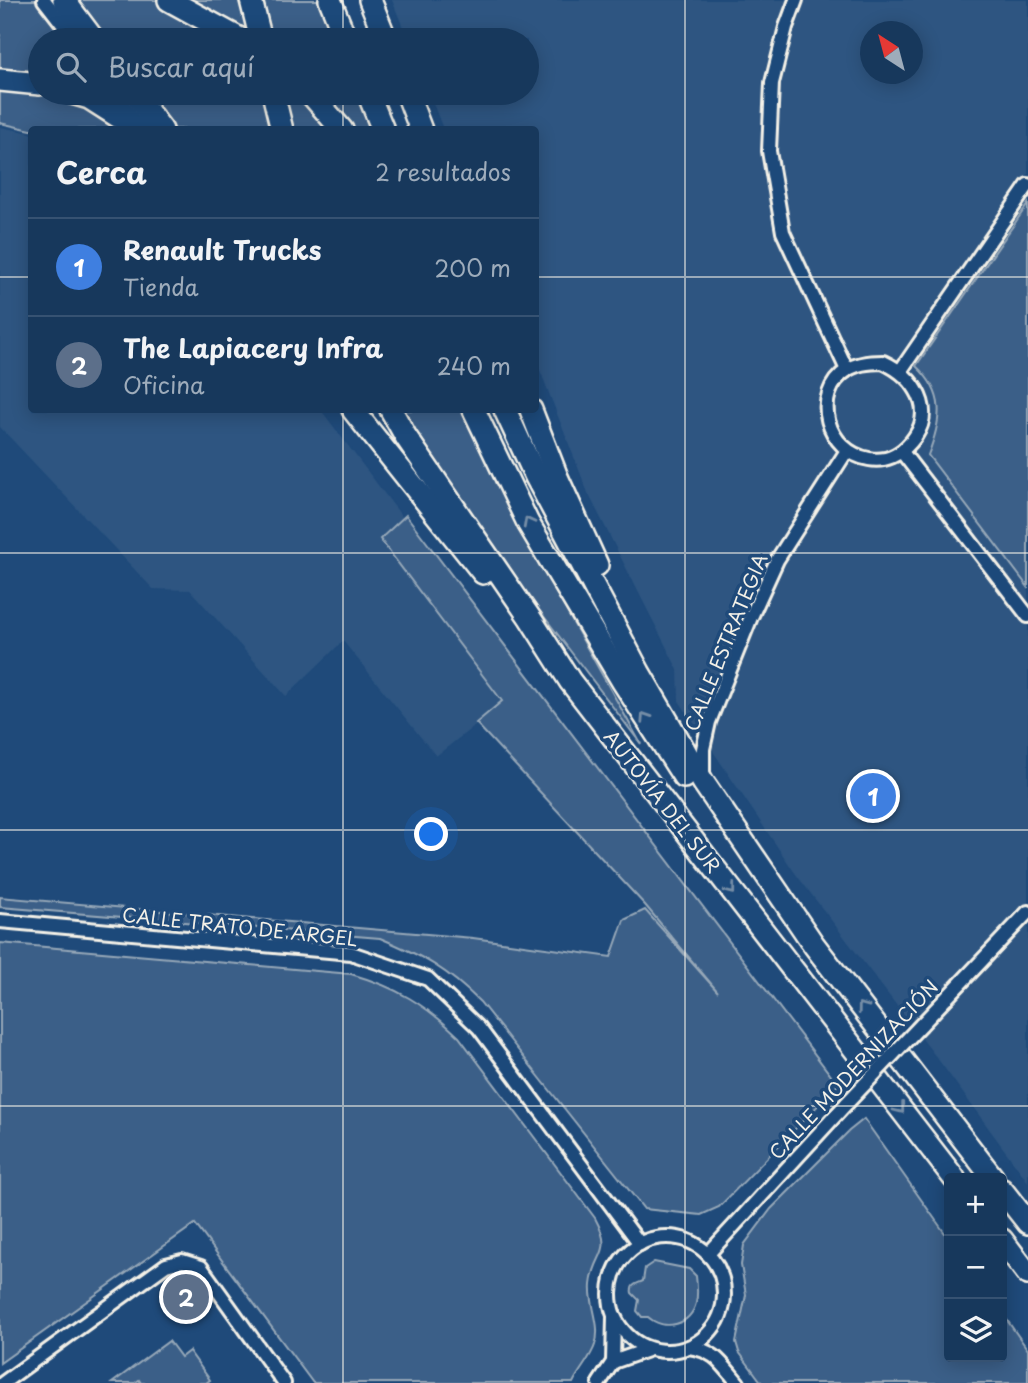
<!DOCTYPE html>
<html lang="es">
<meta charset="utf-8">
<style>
:root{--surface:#17385c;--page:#203f62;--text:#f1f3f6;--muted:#9eacbb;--line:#365272;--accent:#ffd166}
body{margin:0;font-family:"Playpen Sans",sans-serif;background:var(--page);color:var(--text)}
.controls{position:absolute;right:21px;bottom:21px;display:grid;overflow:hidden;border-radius:7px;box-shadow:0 4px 18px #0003}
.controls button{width:63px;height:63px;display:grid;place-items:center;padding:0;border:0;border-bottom:2px solid var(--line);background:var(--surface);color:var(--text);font:35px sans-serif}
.compass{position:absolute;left:860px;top:21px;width:63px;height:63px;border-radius:50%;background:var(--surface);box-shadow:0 4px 18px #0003;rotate:324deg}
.you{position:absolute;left:432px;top:835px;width:24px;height:24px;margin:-18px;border:5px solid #fff;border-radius:50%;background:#1a73e8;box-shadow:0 0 0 10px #1a73e833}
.badge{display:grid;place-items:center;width:46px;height:46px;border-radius:50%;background:var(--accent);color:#fff;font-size:23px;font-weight:700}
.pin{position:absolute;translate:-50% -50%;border:4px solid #fff;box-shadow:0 2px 7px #0006}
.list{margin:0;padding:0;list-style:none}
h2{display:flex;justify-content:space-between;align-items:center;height:91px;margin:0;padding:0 28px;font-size:30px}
h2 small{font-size:23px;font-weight:400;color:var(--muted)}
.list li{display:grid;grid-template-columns:46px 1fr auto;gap:21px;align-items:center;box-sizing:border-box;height:98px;padding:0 28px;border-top:2px solid var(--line)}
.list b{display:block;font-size:26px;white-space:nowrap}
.list p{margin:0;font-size:23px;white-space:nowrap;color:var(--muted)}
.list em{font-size:23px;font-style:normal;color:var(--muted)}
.icon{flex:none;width:38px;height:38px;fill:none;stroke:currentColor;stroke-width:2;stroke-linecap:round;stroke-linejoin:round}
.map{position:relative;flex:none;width:1028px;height:1383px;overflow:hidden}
.search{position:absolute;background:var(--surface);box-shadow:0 4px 18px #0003;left:28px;top:28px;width:511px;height:77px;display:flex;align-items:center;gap:18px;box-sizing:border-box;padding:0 24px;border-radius:38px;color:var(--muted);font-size:26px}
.panel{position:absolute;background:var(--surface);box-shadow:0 4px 18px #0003;left:28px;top:126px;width:511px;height:287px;border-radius:7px}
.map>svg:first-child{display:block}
.built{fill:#2d5581;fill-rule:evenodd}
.green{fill:#3a5f88;stroke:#97a8b8;stroke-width:2}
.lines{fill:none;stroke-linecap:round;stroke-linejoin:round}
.street-casing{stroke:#f4f1e8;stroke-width:18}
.highway-casing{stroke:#f4f1e8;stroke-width:26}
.street{stroke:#1f4a7a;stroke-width:12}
.highway{stroke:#1f4a7a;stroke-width:21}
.street-bridge-casing{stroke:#f4f1e8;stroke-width:18;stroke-linecap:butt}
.street-bridge{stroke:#1f4a7a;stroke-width:12}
.oneway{stroke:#748da6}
.grid{fill:none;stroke:#f4f1e8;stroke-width:2;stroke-opacity:0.55}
.labels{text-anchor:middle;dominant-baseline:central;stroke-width:7;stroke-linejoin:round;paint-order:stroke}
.street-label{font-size:19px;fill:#f4f1e8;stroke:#1f4a7a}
</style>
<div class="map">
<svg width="1028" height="1383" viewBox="0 0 1028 1383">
<rect width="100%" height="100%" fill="#1f4a7a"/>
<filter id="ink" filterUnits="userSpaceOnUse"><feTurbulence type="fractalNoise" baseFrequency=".0143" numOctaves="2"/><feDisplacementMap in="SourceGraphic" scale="14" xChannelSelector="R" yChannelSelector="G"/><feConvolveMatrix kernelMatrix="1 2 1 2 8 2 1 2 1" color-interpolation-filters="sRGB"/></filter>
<g filter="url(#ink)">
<g class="built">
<path d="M392 0H1028V1182L940 1062 795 873 679 701 678 670 588 493 536 360V130L443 129 429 93H527V40H408ZM870 32H912V74H870Z"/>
<polygon points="0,127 31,133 32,410 321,410 403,518 505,702 436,756 343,641 286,696 190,590 153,589 0,427"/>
</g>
<g class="green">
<polygon points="0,0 37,0 68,40 40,40 40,93 106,93 133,129 31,130 0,123"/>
<polygon points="76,0 318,0 335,40 106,40"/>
<polygon points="146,93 357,93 373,129 174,129"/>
<path d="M1028 204V587L928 455C942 419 946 394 916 366Z"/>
<polygon points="387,410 479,410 520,528 641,744"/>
<path d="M406 515 838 1085 719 1207 701 1215 644 1209 480 1002C447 969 423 956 380 938L0 907V897L473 938 611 957 624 920 645 910 718 992 645 905 476 723 502 701 380 539Z"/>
<path d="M0 943 351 974C396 987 425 1004 459 1037L595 1218C615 1255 594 1252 591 1285 589 1305 602 1325 595 1345 591 1358 579 1370 573 1383H313L195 1224 0 1363Z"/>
<polygon points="864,1119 949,1239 949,1357 1002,1357 1002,1313 1028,1350 1028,1383 762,1383 739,1352 736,1342 746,1295 741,1265 744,1245 771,1209 849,1131"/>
<path d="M654 1262 689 1269 696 1276C697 1284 698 1295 696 1303 690 1326 664 1331 648 1317H642L637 1311 639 1300 632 1293C630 1284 637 1284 643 1281L645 1268Z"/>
<polygon points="169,1341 181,1357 189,1351 210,1380 206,1383 141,1383 139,1380 135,1383 112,1383"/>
</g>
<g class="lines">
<g class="street-casing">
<g id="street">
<polyline points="44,0 75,40"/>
<polyline points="796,0 786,27 772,83 769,151 783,232 847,370"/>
<polyline points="114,93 137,123"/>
<path d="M883 362C915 377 938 410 911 442 900 455 885 462 869 459 827 452 810 395 847 370 857 363 871 362 883 362Z"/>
<polyline points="901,370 1028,185"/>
<polyline points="902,452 1028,616"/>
<polyline points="703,777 703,749 709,722 751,617 777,560 846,452"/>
<polyline points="0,921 351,953 428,979 479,1028 640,1244"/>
<polyline points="921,1025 1028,912"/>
<circle cx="667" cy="1294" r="57"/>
<polyline points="708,1254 847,1103"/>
<path d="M689 1347C716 1351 721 1363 738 1383"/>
<polyline points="613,1362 650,1349"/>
<polyline points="3,1383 166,1265 182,1261 201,1267 284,1383"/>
<polyline points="599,1383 613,1362 614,1317"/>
</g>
</g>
<g class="highway-casing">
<g id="highway">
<polyline points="64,0 94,40"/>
<polyline points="169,0 242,40"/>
<polyline points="251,0 261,40"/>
<polyline points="330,0 346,40"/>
<polyline points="370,0 386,40"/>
<polyline points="0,80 40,84"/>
<polyline points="72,93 89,98 139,130"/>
<polyline points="134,93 162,130"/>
<polyline points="273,93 282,130"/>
<polyline points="310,93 342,130"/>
<polyline points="368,93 383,130"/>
<polyline points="407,93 421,130"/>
<polyline points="353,410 483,573"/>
<polyline points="391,410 406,437 530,618 570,681 954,1178"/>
<polyline points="474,410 528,523 623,682 684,777"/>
<polyline points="505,410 536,477 639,672 703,782 814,945 993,1178"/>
<polyline points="531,410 557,477 597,565"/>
<polyline points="1002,1190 1028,1223"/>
<polyline points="1002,1240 1028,1274"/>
</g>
</g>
<use href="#street" class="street"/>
<use href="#highway" class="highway"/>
<g class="street-bridge-casing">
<polyline id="street-bridge" points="847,1103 921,1025"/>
</g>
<use href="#street-bridge" class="street-bridge"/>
</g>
<defs><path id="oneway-chevron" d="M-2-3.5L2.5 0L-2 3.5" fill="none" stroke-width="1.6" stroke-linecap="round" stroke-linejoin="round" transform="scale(1.75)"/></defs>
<g class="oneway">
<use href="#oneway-chevron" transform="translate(528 522) rotate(-118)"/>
<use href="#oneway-chevron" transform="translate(645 717) rotate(-123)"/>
<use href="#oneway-chevron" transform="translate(731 890) rotate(52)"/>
<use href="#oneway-chevron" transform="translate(862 1007) rotate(-127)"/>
<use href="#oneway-chevron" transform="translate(900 1109) rotate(52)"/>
</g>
</g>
<path class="grid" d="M343 0V40M685 0V1383M343 93V130M0 277H32M536 277H1028M343 410V1383M0 553H1028M0 830H1028M0 1106H1028"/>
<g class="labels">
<g class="street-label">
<text transform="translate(725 642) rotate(-68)">CALLE ESTRATEGIA</text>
<text transform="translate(663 801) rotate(52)">AUTOVÍA DEL SUR</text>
<text transform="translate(240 926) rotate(6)">CALLE TRATO DE ARGEL</text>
<text transform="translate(853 1069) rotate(-47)">CALLE MODERNIZACIÓN</text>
</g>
</g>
</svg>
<div class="controls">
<button>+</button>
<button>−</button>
<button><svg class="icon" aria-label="layers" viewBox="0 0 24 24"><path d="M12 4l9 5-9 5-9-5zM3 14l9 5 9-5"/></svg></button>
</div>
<svg class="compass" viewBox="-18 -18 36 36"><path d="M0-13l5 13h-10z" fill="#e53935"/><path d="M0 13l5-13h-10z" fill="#9eacbb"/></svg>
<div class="you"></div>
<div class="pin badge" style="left:873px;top:796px;background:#3f7fe0">1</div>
<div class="pin badge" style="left:186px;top:1297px;background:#5c6f8a">2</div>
<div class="search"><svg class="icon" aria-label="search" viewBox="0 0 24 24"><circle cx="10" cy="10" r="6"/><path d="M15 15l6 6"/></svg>Buscar aquí</div>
<section class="panel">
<h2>Cerca<small>2 resultados</small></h2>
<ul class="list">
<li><span class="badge" style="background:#3f7fe0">1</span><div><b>Renault Trucks</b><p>Tienda</p></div><em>200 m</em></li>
<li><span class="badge" style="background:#5c6f8a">2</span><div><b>The Lapiacery Infra</b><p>Oficina</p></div><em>240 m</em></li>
</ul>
</section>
</div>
